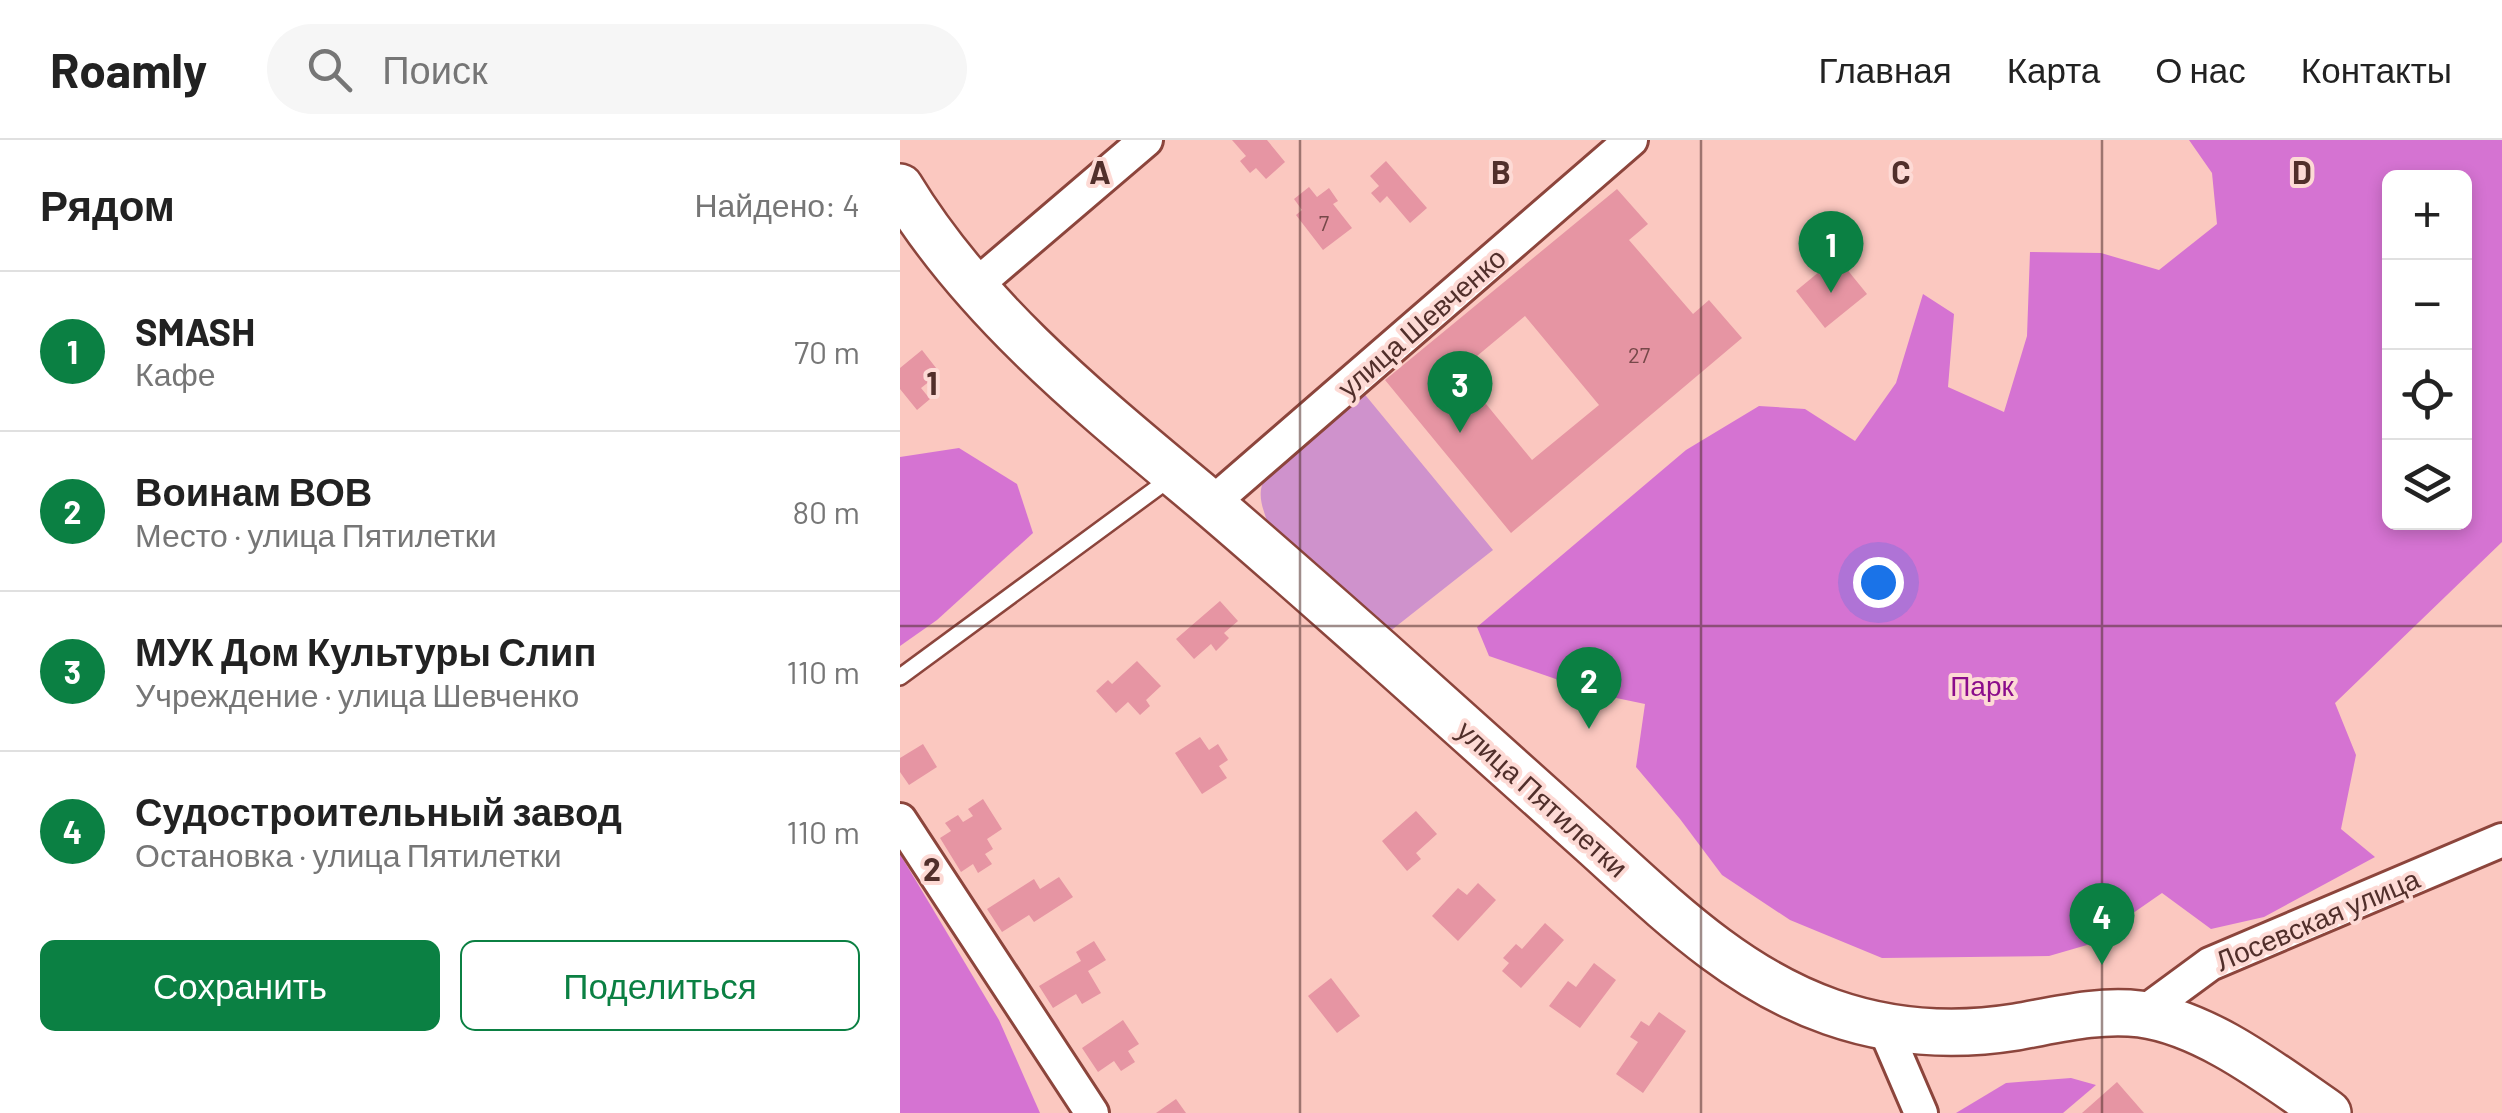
<!DOCTYPE html>
<html lang="ru">
<meta charset="utf-8">
<style>
:root{--surface:#fff;--page:#f6f6f6;--text:#222;--muted:#767676;--line:#e0e0e0;--accent:#0b8043}
body{margin:0;font-family:Barlow,sans-serif;background:var(--page);color:var(--text)}
.controls{position:absolute;right:30px;top:30px;display:grid;overflow:hidden;border-radius:15px;box-shadow:0 5px 15px #0003}
.controls button{width:90px;height:90px;display:grid;place-items:center;padding:0;border:0;border-bottom:2px solid var(--line);background:var(--surface);color:var(--text);font:50px sans-serif}
.you{position:absolute;left:978px;top:442px;width:35px;height:35px;margin:-25px;border:8px solid #fff;border-radius:50%;background:#1a73e8;box-shadow:0 0 0 15px #1a73e833}
.badge{display:grid;place-items:center;width:65px;height:65px;border-radius:50%;background:var(--accent);color:#fff;font-size:32px;font-weight:700}
.pin{position:absolute;translate:-50% -82px;filter:drop-shadow(0 2px 5px #0008)}
.pin::after{content:'';position:absolute;top:52px;width:35px;height:30px;background:inherit;clip-path:polygon(0 0,100% 0,50% 100%)}
.list{margin:0;padding:0;list-style:none}
h2{display:flex;justify-content:space-between;align-items:center;height:130px;margin:0;padding:0 40px;font-size:42px}
h2 small{font-size:32px;font-weight:400;color:var(--muted)}
.list li{display:grid;grid-template-columns:65px 1fr auto;gap:30px;align-items:center;box-sizing:border-box;height:160px;padding:0 40px;border-top:2px solid var(--line)}
.list b{display:block;font-size:38px;white-space:nowrap}
.list p{margin:0;font-size:32px;white-space:nowrap;color:var(--muted)}
.list em{font-size:32px;font-style:normal;color:var(--muted)}
.actions{display:flex;gap:20px;padding:30px 40px}
.actions a{flex:1;padding:22px 0;border:2px solid var(--accent);border-radius:15px;text-align:center;font-size:35px;color:var(--accent)}
.actions .main{background:var(--accent);color:#fff}
.icon{flex:none;width:55px;height:55px;fill:none;stroke:currentColor;stroke-width:2;stroke-linecap:round;stroke-linejoin:round}
.map{position:relative;flex:none;width:1602px;height:973px;overflow:hidden}
header{display:flex;align-items:center;gap:60px;box-sizing:border-box;height:140px;padding:0 50px;background:var(--surface);border-bottom:2px solid var(--line)}
header strong{font-size:48px}
nav{display:flex;gap:55px;margin-inline-start:auto;font-size:35px}
.search{width:700px;height:90px;background:var(--page);display:flex;align-items:center;gap:25px;box-sizing:border-box;padding:0 35px;border-radius:55px;color:var(--muted);font-size:38px}
main{display:flex}
aside{flex:1;background:var(--surface)}
.map>svg:first-child{display:block}
.green{fill:#cf92cc}
.forest{fill:#d573d2;fill-rule:evenodd}
.building{fill:#e695a3;fill-rule:evenodd}
.lines{fill:none;stroke-linecap:round;stroke-linejoin:round}
.service-casing{stroke:#8c453c;stroke-width:20}
.minor-casing{stroke:#8c453c;stroke-width:38}
.secondary-casing{stroke:#8c453c;stroke-width:50}
.service{stroke:#fff;stroke-width:15}
.minor{stroke:#fff;stroke-width:32}
.secondary{stroke:#fff;stroke-width:45}
.grid{fill:none;stroke:#512f2b;stroke-width:2.5;stroke-opacity:0.55}
.labels{text-anchor:middle;dominant-baseline:central;stroke-width:8;stroke-linejoin:round;paint-order:stroke}
.number-label{font-size:22px;fill:#764849}
.street-label{font-size:28px;fill:#512f2b;stroke:#fddad5}
.park-label{font-size:28px;fill:#8b0c8b;stroke:#fddad5}
.grid-label{font-size:32px;text-anchor:middle;font-weight:bold;fill:#512f2b;stroke:#fddad5;stroke-width:8;stroke-linejoin:round;paint-order:stroke}
</style>
<header>
<strong>Roamly</strong>
<div class="search"><svg class="icon" aria-label="search" viewBox="0 0 24 24"><circle cx="10" cy="10" r="6"/><path d="M15 15l6 6"/></svg>Поиск</div>
<nav><a>Главная</a><a>Карта</a><a>О нас</a><a>Контакты</a></nav>
</header>
<main>
<aside>
<h2>Рядом<small>Найдено: 4</small></h2>
<ul class="list">
<li><span class="badge">1</span><div><b>SMASH</b><p>Кафе</p></div><em>70 m</em></li>
<li><span class="badge">2</span><div><b>Воинам ВОВ</b><p>Место · улица Пятилетки</p></div><em>80 m</em></li>
<li><span class="badge">3</span><div><b>МУК Дом Культуры Слип</b><p>Учреждение · улица Шевченко</p></div><em>110 m</em></li>
<li><span class="badge">4</span><div><b>Судостроительный завод</b><p>Остановка · улица Пятилетки</p></div><em>110 m</em></li>
</ul>
<div class="actions"><a class="main">Сохранить</a><a>Поделиться</a></div>
</aside>
<div class="map">
<svg width="1602" height="973" viewBox="0 0 1602 973">
<rect width="100%" height="100%" fill="#fbc8c0"/>
<path class="green" d="M462 251 593 410 489 492 368 384C364 371 358 359 362 345 369 320 440 270 462 251Z"/>
<g class="forest">
<path d="M1289 0H1602V402L1435 563 1456 615 1441 689 1475 717 1364 777 1311 789 1262 753 1187 805 1149 816 982 818 890 780 822 735 780 679 736 627 745 564 702 555 589 516 577 487 786 310 859 266 905 269 955 301 996 243 1023 154 1054 174 1048 247 1104 272 1127 196 1130 112 1201 113 1259 130 1317 84 1312 33ZM1490 38H1564V382H1490Z"/>
<polygon points="59,308 117,344 133,393 37,480 0,506 0,317"/>
<polygon points="0,714 99,880 140,973 0,973"/>
<polygon points="1171,938 1196,945 1163,973 1056,973 1106,943"/>
</g>
<g class="building">
<polygon points="332,0 367,0 385,22 366,39 356,28 350,33 340,21 346,16"/>
<polygon points="486,21 527,68 510,83 487,56 480,63 471,53 479,46 470,36"/>
<polygon points="409,47 417,57 429,48 438,61 433,64 452,88 423,110 396,75 402,70 394,59"/>
<path d="M717 49 748 84 729 100 793 174 809 160 842 198 611 393 485 240ZM625 176 699 265 632 320 559 231Z"/>
<polygon points="937,117 967,154 925,188 896,151"/>
<polygon points="22,210 40,233 21,248 30,259 17,270 0,249 0,228"/>
<polygon points="320,461 338,481 324,493 329,498 316,511 311,504 294,519 276,499"/>
<polygon points="237,521 261,546 246,560 250,566 240,575 228,562 216,573 196,551 208,540 212,544"/>
<polygon points="300,597 309,610 318,604 328,620 319,626 327,638 302,654 275,613"/>
<polygon points="23,604 37,627 9,645 0,632 0,618"/>
<polygon points="83,659 102,689 87,699 93,709 85,714 92,724 78,733 73,724 61,732 40,698 51,691 45,683 58,675 63,682 73,676 68,669"/>
<polygon points="516,671 537,694 516,713 521,719 507,731 482,701"/>
<polygon points="159,737 173,757 134,782 129,775 102,792 87,769 134,739 140,749"/>
<polygon points="578,743 596,760 558,801 532,776 558,748 567,755"/>
<polygon points="645,783 664,800 621,848 602,831 609,823 603,818 616,804 622,809"/>
<polygon points="194,801 206,820 188,831 201,853 182,864 176,854 153,868 139,846 181,821 176,812"/>
<polygon points="694,823 716,840 680,888 649,866 668,841 676,847"/>
<polygon points="431,838 460,876 437,893 408,856"/>
<polygon points="759,872 786,891 743,953 716,934 738,902 730,897 741,881 749,886"/>
<polygon points="223,880 239,904 228,911 235,922 221,931 214,921 198,932 182,908"/>
<polygon points="1217,942 1244,973 1182,973"/>
<polygon points="276,959 286,973 256,973"/>
</g>
<g class="lines">
<g class="service-casing">
<polyline id="service" points="0,537 272,337"/>
</g>
<g class="minor-casing">
<g id="minor">
<polyline points="75,146 246,0"/>
<polyline points="311,364 731,0"/>
<polyline points="0,680 192,973"/>
<polyline points="1242,874 1310,824 1602,700"/>
<polyline points="984,887 1021,973"/>
</g>
</g>
<g class="secondary-casing">
<path id="secondary" d="M0 47C75 171 195 267 305 359 364 409 422 461 480 512 551 575 622 639 693 703 766 769 836 839 931 872 991 893 1053 897 1116 887 1156 880 1198 869 1240 874 1307 883 1374 936 1428 973"/>
</g>
<use href="#service" class="service"/>
<use href="#minor" class="minor"/>
<use href="#secondary" class="secondary"/>
</g>
<path class="grid" d="M400 0V973M801 0V973M1202 0V973M0 486H1602"/>
<g class="labels">
<g class="number-label">
<text x="424" y="82">7</text>
<text x="739" y="214">27</text>
</g>
<g class="street-label">
<text transform="translate(521 182) rotate(-41)">улица Шевченко</text>
<text transform="translate(643 658) rotate(42)">улица Пятилетки</text>
<text transform="translate(1417 779) rotate(-23)">Лосевская улица</text>
</g>
<g class="park-label">
<text x="1082" y="545">Парк</text>
</g>
</g>
<g class="grid-label">
<text x="200" y="44">A</text>
<text x="601" y="44">B</text>
<text x="1001" y="44">C</text>
<text x="1402" y="44">D</text>
<text x="32" y="255">1</text>
<text x="32" y="741">2</text>
</g>
</svg>
<div class="controls">
<button>+</button>
<button>−</button>
<button><svg class="icon" aria-label="locate" viewBox="0 0 24 24"><circle cx="12" cy="12" r="6"/><path d="M12 2v4M12 18v4M2 12h4M18 12h4"/></svg></button>
<button><svg class="icon" aria-label="layers" viewBox="0 0 24 24"><path d="M12 4l9 5-9 5-9-5zM3 14l9 5 9-5"/></svg></button>
</div>
<div class="you"></div>
<div class="pin badge" style="left:931px;top:153px">1</div>
<div class="pin badge" style="left:689px;top:589px">2</div>
<div class="pin badge" style="left:560px;top:293px">3</div>
<div class="pin badge" style="left:1202px;top:825px">4</div>
</div>
</main>
